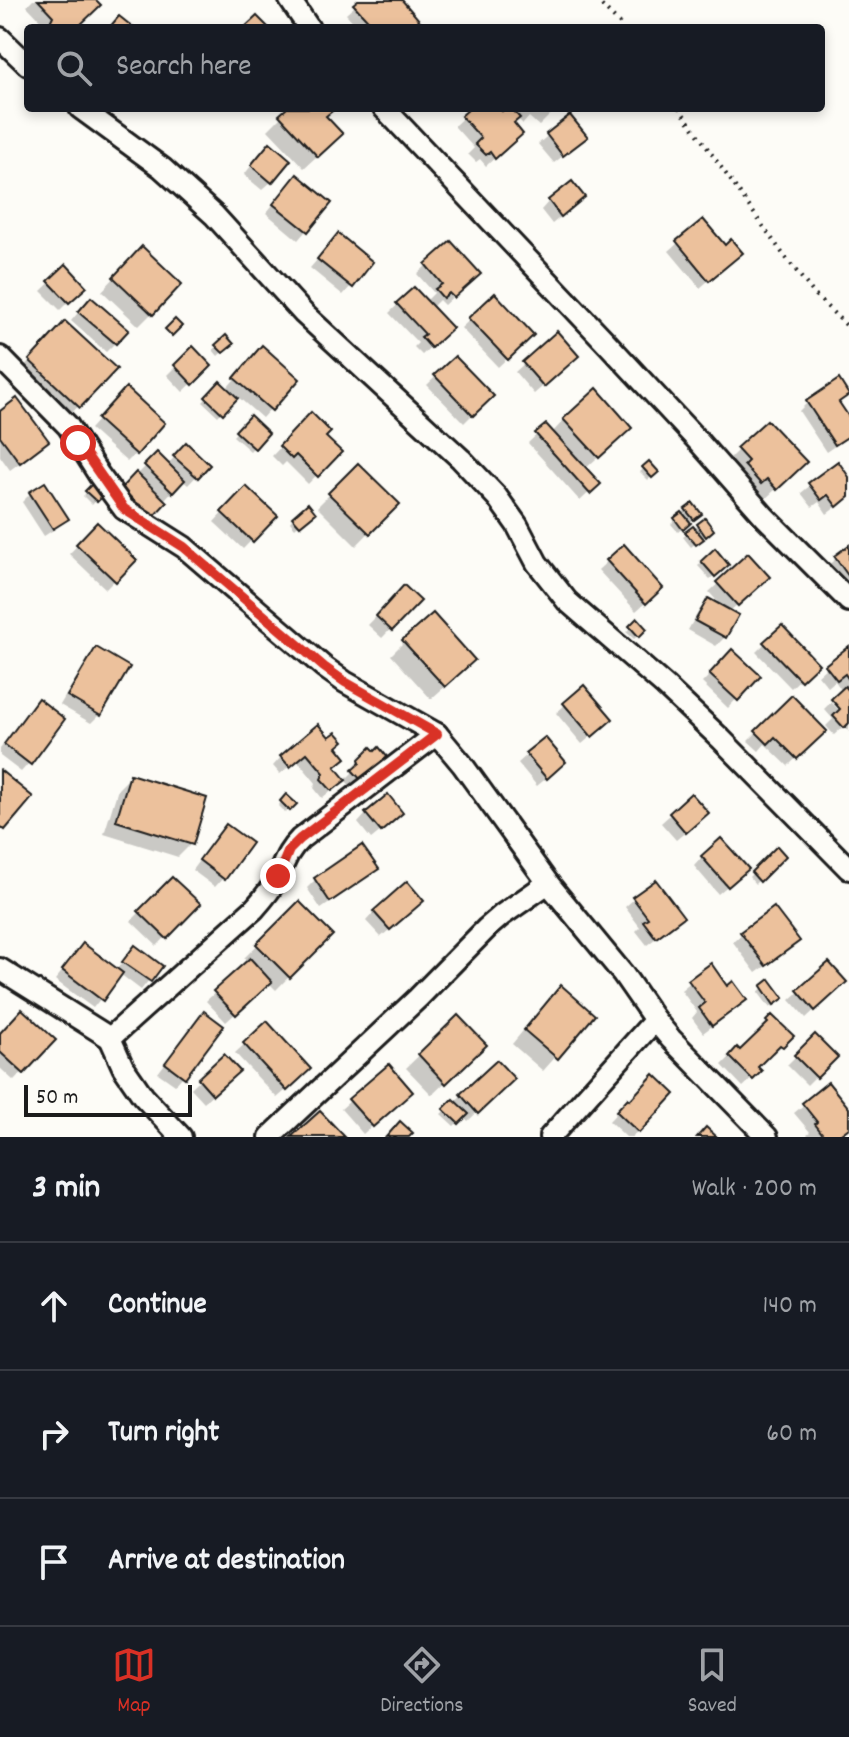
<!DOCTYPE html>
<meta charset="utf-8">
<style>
:root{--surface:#171b24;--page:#20242c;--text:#f1f3f6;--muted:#9ea1a6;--line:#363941;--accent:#d93025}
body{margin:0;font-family:Dekko,sans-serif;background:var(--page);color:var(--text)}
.scale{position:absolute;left:24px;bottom:20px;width:168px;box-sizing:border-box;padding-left:8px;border:4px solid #1c1c1c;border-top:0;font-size:22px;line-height:28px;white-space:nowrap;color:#1c1c1c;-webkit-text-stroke:6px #fdfcf7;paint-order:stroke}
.stop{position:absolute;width:24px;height:24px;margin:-18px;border:6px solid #d93025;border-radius:50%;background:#fff}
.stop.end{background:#d93025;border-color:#fff;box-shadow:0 2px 8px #0008}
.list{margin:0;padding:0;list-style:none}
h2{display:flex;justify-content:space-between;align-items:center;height:104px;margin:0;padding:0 32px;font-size:34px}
h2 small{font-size:26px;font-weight:400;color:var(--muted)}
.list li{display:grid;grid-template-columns:52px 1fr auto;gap:24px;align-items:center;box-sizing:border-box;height:128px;padding:0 32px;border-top:2px solid var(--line)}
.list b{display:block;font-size:30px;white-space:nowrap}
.list em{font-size:26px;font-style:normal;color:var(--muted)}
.icon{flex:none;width:44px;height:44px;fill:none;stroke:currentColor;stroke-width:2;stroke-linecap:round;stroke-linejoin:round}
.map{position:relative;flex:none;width:849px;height:1137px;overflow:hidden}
.search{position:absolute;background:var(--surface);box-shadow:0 4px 12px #0003;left:24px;right:24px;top:24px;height:88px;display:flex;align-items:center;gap:20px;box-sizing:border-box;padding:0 28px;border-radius:8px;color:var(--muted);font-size:30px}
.sheet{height:488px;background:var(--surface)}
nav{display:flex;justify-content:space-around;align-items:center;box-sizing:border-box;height:112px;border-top:2px solid var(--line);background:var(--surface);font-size:22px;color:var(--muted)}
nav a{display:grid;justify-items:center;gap:4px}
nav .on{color:var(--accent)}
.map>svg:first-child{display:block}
.shadow{fill:#0003}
.building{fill:#ecc19c;stroke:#1c1c1c;stroke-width:2}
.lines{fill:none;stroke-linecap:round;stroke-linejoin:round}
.street-casing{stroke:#1c1c1c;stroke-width:26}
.path{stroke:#1c1c1c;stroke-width:4;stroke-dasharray:2 6;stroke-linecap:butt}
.street{stroke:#fdfcf7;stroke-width:20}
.route{stroke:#d93025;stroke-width:10}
</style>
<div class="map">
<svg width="849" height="1137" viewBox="0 0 849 1137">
<rect width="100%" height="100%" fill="#fdfcf7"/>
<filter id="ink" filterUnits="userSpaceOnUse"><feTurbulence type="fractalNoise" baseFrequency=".0125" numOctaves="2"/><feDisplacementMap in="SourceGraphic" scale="16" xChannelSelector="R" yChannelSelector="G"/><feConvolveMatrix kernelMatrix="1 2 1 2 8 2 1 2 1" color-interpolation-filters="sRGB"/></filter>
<g filter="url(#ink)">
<g class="shadow">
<polygon points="33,0 94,0 75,28 44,28 45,25 27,6"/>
<polygon points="362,0 400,0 410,28 359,28 346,14"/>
<polygon points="290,108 333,108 324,117 327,147 304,168 268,130"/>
<polygon points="473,108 497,108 502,114 508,108 513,113 516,108 557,108 539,126 529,117 523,124 517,118 511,124 512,142 486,166 480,159 476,162 468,154 474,148 454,126"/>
<polygon points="570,117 577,145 554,163 538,144"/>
<polygon points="261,153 271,182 262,190 244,175"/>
<polygon points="289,186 329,204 298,240 266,213"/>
<polygon points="549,201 574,206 552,224 541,210"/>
<polygon points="702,222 724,247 731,261 700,288 669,251"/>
<polygon points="451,244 469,282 444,305 439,300 431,308 450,328 422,355 414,347 418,343 389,313 413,290 425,302 434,293 417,274"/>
<polygon points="330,245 351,286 343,295 310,268"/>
<polygon points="129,262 152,313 139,326 102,291"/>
<polygon points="66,267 84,286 60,310 41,291"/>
<polygon points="495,296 532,335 498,367 461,328"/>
<polygon points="82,308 115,343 106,352 71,321"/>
<polygon points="557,334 568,364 534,394 515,372"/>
<polygon points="52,337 114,369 65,420 17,374"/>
<polygon points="226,338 231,344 218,356 213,350"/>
<polygon points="193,349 210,366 183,392 167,375"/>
<polygon points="254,357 297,379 262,418 237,396 218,416 203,402 220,384 226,389"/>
<polygon points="455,358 491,396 464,423 427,385"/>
<polygon points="847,395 838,404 849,420 849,436 826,452 799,411 807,403"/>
<polygon points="117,399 136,453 127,462 90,429"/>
<polygon points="0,413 37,450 10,470 0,456"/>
<polygon points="311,415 323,437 339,452 308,484 286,462 282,466 272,456"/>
<polygon points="250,418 267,433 250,451 233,436"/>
<polygon points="564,420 616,441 585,469 598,484 580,501 528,443 546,426 552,433"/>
<polygon points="186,445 207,465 188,485 182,480 142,525 114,498 157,455 167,465"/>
<polygon points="738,450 791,475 763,501 725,463"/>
<polygon points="649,464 656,472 648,480 640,472"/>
<polygon points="837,464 849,480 849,497 827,514 819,502 812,507 801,493"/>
<polygon points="358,466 397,504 356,546 317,507"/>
<polygon points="92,487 101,495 92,505 83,496"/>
<polygon points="246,488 275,516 243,549 214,522"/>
<polygon points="31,493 66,519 58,527 44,536 22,502"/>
<polygon points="686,510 696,517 678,532 671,524"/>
<polygon points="309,516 295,528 290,522 293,518"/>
<polygon points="705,521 708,534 691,547 683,537"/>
<polygon points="97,525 134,560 106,589 69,554"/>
<polygon points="623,547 652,597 636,611 598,570"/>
<polygon points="849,548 849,586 844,590 827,566"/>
<polygon points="715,551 727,565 710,579 698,566"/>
<polygon points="748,556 759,585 729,612 736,616 725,637 716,646 688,630 700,609 708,600 723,608 709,592"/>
<polygon points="404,588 418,601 382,638 368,625"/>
<polygon points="637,621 645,629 634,639 626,632"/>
<polygon points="782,627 816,664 791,688 756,652"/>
<polygon points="404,642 460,673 431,699 391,655"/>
<polygon points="849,648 849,732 844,726 834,735 826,726 833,719 824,709 831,702 846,718 842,691 835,681 828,687 818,675"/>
<polygon points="97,650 100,714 91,723 60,705 88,658"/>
<polygon points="732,652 758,676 728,708 702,683"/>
<polygon points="584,688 602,727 582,744 556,713"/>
<polygon points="792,698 824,731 788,766 765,744 759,751 748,741"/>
<polygon points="38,701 29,763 21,772 0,756 0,749 30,709"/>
<polygon points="335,748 333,768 334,788 322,798 314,788 316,783 297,760 280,774 273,766 281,757"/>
<polygon points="374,754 386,758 352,788 345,780 352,773 351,769 360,760"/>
<polygon points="527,755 555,771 537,786 518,763"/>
<polygon points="131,776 191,844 178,857 104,834 118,789"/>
<polygon points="286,796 294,804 285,813 278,806"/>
<polygon points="691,796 698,822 676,840 661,823"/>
<polygon points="366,814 392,822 371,839 358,823"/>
<polygon points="218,835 223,878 215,887 192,870"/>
<polygon points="777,849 783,856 755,884 749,877"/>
<polygon points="702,857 738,877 718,894 694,866"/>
<polygon points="376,868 367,877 321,909 307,888 315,880"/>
<polygon points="172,880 198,904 157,946 131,921"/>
<polygon points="634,899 672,926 647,945 636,931 640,927 625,907"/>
<polygon points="299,904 330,935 276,990 269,983 226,1022 206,1001 248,962 244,958"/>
<polygon points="413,909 381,937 366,921 374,912"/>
<polygon points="742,934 789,949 756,973 733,942"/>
<polygon points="83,946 116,970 127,956 160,966 141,990 120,974 93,1008 55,980"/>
<polygon points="710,966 736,1008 703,1033 692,1018 697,1012 681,990"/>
<polygon points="770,982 778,1002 770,1008 758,992"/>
<polygon points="836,990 806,1018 790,1000 799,992"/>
<polygon points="548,1001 593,1015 543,1071 512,1044"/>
<polygon points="772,1017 791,1036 773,1054 770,1052 755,1067 760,1071 743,1087 722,1065 737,1050 740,1053 761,1033 759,1030"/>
<polygon points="458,1018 484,1045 432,1095 406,1068"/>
<polygon points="196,1022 183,1076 175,1085 158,1073"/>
<polygon points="266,1024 300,1078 277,1098 235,1053"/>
<polygon points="0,1035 53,1040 14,1081 0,1068"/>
<polygon points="815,1037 835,1057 807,1085 787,1065"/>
<polygon points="224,1056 237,1071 204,1102 191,1088"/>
<polygon points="497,1063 512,1079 468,1121 464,1116 454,1126 441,1114"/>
<polygon points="828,1085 849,1111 849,1127 837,1137 809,1137 807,1134 810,1132 794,1113"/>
<polygon points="672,1094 632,1137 626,1137 609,1121 628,1101"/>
<polygon points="401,1100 363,1134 341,1109 350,1101"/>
</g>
<g class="building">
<polygon points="38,0 96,0 101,5 77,28 56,28 50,22 53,16"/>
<polygon points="358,0 402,0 420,21 410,28 375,28 353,4"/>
<polygon points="119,16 134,28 109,28"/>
<polygon points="257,16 269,28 244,28"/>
<polygon points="287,108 336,108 326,116 343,134 318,157 279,115"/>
<polygon points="470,108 499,108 502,111 505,108 511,108 520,118 514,123 523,134 495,159 490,152 486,155 475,144 481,138 461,116"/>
<polygon points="570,115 588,137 563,156 546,134"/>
<polygon points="270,142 291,160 272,183 251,165"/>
<polygon points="297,174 332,203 308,232 273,204"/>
<polygon points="572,181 585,197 561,217 548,200"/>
<polygon points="703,219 725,245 731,239 743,253 709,281 676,241"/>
<polygon points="338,233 373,262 353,288 317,259"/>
<polygon points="451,241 481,274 454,298 449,293 443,298 435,289 442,284 425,264"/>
<polygon points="142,246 182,284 153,315 113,277"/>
<polygon points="66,264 87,287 69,303 48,281"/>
<polygon points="414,287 453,328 431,348 421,337 425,334 396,303"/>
<polygon points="495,293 534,335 508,360 468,318"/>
<polygon points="91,297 129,330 116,344 78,312"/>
<polygon points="175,319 182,326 172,336 165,329"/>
<polygon points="65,321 117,369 80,408 29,360"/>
<polygon points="557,331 579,356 544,387 522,362"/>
<polygon points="226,335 234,344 223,353 215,345"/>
<polygon points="262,345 300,379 272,411 234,378"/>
<polygon points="193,346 212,366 193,385 174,365"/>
<polygon points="455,356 494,396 473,416 434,375"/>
<polygon points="839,379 849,395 839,402 849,417 849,436 835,445 806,401"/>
<polygon points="220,381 238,398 223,414 205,397"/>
<polygon points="126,387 165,423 137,455 97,419"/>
<polygon points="597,388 632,428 599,458 563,419"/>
<polygon points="17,398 49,441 20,463 0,436 0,411"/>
<polygon points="311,412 331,432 326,437 342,452 318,477 296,455 292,459 279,446"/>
<polygon points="250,415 269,433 255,449 235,431"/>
<polygon points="767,420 807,462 777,490 767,479 761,484 744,465 748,461 736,448"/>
<polygon points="546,424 601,484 590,494 535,433"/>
<polygon points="186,442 210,465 198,478 173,456"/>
<polygon points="157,452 185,480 173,493 144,465"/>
<polygon points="649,461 659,472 652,478 642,467"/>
<polygon points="838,461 849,477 849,497 837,507 828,495 821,500 808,483"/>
<polygon points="358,463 400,504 370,534 328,493"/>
<polygon points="136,472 167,502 152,518 121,488"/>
<polygon points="45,482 69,519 53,529 29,492"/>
<polygon points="92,484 104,495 97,502 85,491"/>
<polygon points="246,486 278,516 253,542 221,512"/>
<polygon points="308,503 316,513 300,526 292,517"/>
<polygon points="693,503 702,514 694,520 685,509"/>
<polygon points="682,512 691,523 683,530 674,518"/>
<polygon points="705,518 714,530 706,537 697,524"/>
<polygon points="97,522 137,560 116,582 76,544"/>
<polygon points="693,526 704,539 696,545 685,532"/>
<polygon points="624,544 663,588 646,604 606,560"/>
<polygon points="849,545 849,577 834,556"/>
<polygon points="715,548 729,565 715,577 701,561"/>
<polygon points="748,553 770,577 738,606 716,582"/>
<polygon points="404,585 421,601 392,631 376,616"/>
<polygon points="708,598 739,615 726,638 695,621"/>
<polygon points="433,613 475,660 445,687 402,640"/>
<polygon points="637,618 647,629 639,637 629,626"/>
<polygon points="782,625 819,664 801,681 763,642"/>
<polygon points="849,646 849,680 845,674 837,680 825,665"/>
<polygon points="96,647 130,667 101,716 67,696"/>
<polygon points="732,649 761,676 738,701 709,674"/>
<polygon points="584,685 613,719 592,737 563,703"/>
<polygon points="845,686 849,691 849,723 844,728 833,716 840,709 831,699"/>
<polygon points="792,695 827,731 797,759 775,737 768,744 755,731"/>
<polygon points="38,698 65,719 31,765 4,744"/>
<polygon points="318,724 329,737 336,732 344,741 337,747 346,758 335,767 346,780 332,791 321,779 324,773 307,753 290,767 280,756"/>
<polygon points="545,737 566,762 547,779 525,753"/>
<polygon points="371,747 375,751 379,747 389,759 362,781 352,770 360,763 359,759"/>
<polygon points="0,770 33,797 5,830 0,826"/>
<polygon points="130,774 207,798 193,845 116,821"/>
<polygon points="691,793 709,813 686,833 669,813"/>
<polygon points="286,794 297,804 290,811 280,801"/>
<polygon points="388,794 403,813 381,832 365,813"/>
<polygon points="226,824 252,843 225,880 199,860"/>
<polygon points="721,838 749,869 728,887 701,856"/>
<polygon points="362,845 379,869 330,902 314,878"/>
<polygon points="777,846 786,856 760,882 751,872"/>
<polygon points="172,877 201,904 167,939 138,911"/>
<polygon points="656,880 684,917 656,938 643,921 648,918 632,897"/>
<polygon points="407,881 424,901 390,930 373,911"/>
<polygon points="299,901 333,935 290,978 256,944"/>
<polygon points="774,907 800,941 766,966 740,932"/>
<polygon points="83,943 123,973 103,1001 62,970"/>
<polygon points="135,945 163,966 151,982 122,962"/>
<polygon points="250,958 272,982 236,1015 213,991"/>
<polygon points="829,962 847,982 815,1011 797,990"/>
<polygon points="711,963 727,986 733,981 747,1000 712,1026 699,1008 705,1003 688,980"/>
<polygon points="770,979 784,998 774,1005 761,986"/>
<polygon points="561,985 595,1015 558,1059 524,1030"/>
<polygon points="22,1009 56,1040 24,1074 0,1052 0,1033"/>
<polygon points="204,1011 224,1026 185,1078 165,1063"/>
<polygon points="458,1015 487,1045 446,1084 418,1054"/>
<polygon points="772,1015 794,1036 783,1047 780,1045 758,1067 762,1071 753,1080 729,1056 737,1047 740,1050 768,1023 766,1021"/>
<polygon points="267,1021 311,1069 287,1091 243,1043"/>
<polygon points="815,1034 838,1057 817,1078 794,1055"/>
<polygon points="224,1054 240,1071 213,1095 198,1078"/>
<polygon points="497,1060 515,1079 478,1114 460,1094"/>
<polygon points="389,1064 413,1092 373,1127 348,1099"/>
<polygon points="654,1074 675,1094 639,1133 616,1111 628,1098 630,1100"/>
<polygon points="828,1082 849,1108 849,1128 837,1137 825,1137 815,1124 817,1122 802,1103"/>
<polygon points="453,1099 469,1114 459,1124 443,1109"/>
<polygon points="320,1111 345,1137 291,1137"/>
<polygon points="400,1121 413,1133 409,1137 386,1137"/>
<polygon points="706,1127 717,1137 697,1137"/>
</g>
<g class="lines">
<g class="street-casing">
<g id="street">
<polyline points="290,0 309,28"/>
<polyline points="0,38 28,65"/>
<polyline points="80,108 162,168 214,215 304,314 461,459 497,497 517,525 537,563 567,601 665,686 721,739 849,869"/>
<polyline points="384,108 604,340 698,441 765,517 849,601"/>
<polyline points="0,357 68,426 99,475 124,509 184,547 324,667 345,682 437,734 462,764 548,883 623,974 655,1020 671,1039 767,1137"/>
<path d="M0 969 110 1038 254 909C263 899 271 890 277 878 285 861 287 852 300 839L437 734"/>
<polyline points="110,1038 123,1067 143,1096 181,1137"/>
<polyline points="270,1137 418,998 487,928 502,915 548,883"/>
<polyline points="550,1137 655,1020"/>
</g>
</g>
<g class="path">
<polyline points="596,0 624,28"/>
<polyline points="679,108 783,254 815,295 849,328"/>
</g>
<use href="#street" class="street"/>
</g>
</g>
<g class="lines" filter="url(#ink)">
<polyline class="route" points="78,443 124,509 184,547 324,667 345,682 437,734 300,839 289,850 278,876"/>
</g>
</svg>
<div class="scale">50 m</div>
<div class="stop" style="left:78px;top:443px"></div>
<div class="stop end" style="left:278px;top:876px"></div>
<div class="search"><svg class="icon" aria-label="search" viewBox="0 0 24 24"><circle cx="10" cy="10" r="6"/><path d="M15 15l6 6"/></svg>Search here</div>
</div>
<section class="sheet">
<h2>3 min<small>Walk · 200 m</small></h2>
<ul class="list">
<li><svg class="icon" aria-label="ahead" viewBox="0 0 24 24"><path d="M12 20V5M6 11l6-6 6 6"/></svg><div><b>Continue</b></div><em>140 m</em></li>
<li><svg class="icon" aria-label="right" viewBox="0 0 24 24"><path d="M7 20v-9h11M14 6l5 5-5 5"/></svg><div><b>Turn right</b></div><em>60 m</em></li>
<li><svg class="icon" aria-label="arrive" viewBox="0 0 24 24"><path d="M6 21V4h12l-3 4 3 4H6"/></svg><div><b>Arrive at destination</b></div></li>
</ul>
</section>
<nav>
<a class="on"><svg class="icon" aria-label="map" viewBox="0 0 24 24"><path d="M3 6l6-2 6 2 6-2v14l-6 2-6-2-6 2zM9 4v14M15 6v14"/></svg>Map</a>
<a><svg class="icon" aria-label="directions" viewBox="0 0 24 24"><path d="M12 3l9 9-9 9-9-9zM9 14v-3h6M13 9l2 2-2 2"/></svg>Directions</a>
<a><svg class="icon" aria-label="saved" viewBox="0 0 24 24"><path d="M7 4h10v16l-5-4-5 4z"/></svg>Saved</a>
</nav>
